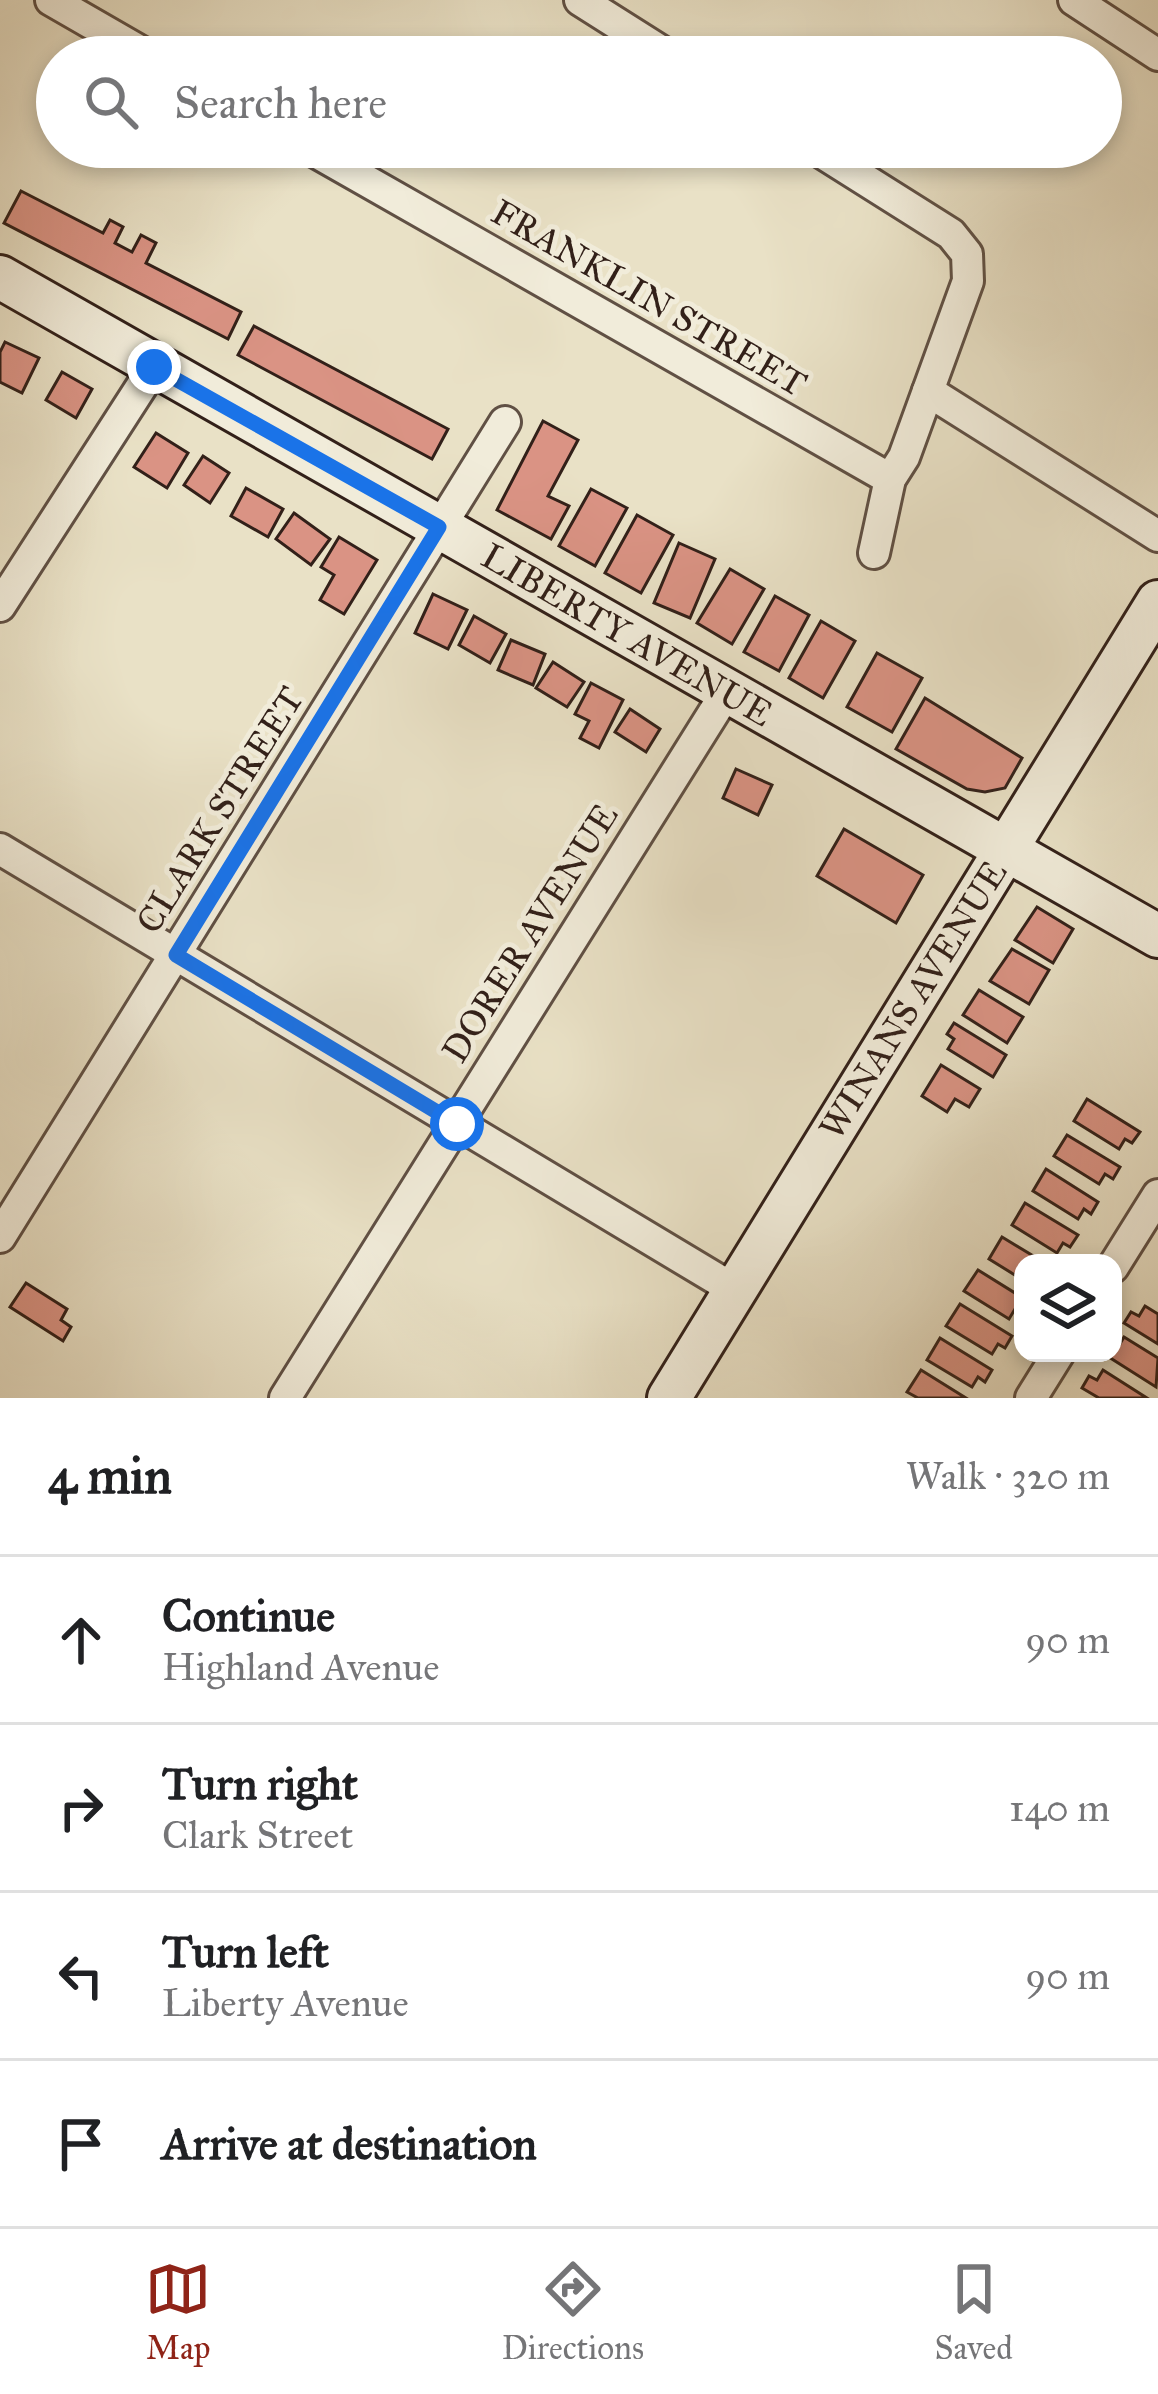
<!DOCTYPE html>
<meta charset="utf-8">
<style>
:root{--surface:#fff;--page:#f2f2f2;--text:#202124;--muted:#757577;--line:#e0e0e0;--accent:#8f2418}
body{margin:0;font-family:"IM FELL Great Primer",serif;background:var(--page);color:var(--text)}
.controls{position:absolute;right:36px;bottom:36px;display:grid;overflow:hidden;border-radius:24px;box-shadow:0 6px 18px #0003}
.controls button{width:108px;height:108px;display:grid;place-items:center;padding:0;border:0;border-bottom:3px solid var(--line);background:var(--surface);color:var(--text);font:60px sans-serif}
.stop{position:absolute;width:36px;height:36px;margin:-27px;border:9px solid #1a73e8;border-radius:50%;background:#fff}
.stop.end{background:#1a73e8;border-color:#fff;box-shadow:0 3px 12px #0008}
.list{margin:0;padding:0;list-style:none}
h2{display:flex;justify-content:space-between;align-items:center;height:156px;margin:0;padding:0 48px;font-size:51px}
h2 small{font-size:39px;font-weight:400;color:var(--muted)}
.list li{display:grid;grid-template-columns:78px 1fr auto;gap:36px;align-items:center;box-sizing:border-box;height:168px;padding:0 48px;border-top:3px solid var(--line)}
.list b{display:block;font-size:45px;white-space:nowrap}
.list p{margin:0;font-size:39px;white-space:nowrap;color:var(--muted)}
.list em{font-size:39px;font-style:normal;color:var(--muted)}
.icon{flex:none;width:66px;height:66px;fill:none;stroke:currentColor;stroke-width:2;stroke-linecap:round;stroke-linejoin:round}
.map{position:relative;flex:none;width:1158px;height:1398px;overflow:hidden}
.search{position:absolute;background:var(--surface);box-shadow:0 6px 18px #0003;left:36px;right:36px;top:36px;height:132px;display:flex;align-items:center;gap:30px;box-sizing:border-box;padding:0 42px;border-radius:66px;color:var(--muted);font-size:45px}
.sheet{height:828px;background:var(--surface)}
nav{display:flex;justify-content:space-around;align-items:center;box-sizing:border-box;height:168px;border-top:3px solid var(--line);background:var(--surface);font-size:33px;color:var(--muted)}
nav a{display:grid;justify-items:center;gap:6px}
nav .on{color:var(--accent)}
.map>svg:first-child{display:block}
.building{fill:#da9384;stroke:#322019;stroke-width:3}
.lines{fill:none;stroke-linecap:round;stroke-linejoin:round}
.street-casing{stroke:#605044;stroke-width:36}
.secondary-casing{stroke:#322019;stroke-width:48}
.street{stroke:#f1ecda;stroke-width:30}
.secondary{stroke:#f1ecda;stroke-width:42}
.route{stroke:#1a73e8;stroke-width:15}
.labels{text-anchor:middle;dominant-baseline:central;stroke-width:10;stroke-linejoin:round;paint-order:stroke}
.street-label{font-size:36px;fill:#322019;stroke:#f1ecda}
</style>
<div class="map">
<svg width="1158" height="1398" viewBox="0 0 1158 1398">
<rect width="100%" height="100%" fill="#e9e1c6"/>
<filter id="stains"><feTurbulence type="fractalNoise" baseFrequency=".00167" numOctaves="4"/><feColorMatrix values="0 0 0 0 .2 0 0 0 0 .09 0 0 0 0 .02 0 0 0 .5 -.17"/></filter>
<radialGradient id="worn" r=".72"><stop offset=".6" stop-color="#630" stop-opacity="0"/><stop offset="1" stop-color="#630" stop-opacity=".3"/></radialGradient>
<g class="building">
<polygon points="21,191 103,233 110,220 123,227 115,243 132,252 141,235 156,243 146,263 241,312 228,339 4,223"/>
<polygon points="254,326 448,429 432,459 238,355"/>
<polygon points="5,342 39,358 22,393 0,382 0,352"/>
<polygon points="62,372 92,389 76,418 46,400"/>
<polygon points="543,421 578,440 548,496 569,506 551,539 497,510"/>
<polygon points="156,433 188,453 167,488 134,467"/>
<polygon points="203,456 229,473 210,503 184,485"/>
<polygon points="246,488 283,509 268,537 231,516"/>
<polygon points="591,489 627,508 595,566 559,546"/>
<polygon points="294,513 330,539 311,565 276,539"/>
<polygon points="637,515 673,535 641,593 605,573"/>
<polygon points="339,537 377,560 344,614 320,600 334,575 321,567"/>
<polygon points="679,543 715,559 690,618 654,603"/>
<polygon points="730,569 764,589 732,644 697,623"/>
<polygon points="433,594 467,610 448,649 415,633"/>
<polygon points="775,596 809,615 779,671 744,652"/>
<polygon points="474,616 506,634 490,663 459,645"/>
<polygon points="821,621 855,641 823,698 789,678"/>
<polygon points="511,640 545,654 533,685 498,670"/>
<polygon points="877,653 922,678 892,732 847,707"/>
<polygon points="553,662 584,682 567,707 536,688"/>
<polygon points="591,683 623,700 599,748 580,738 589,721 575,714"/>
<polygon points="925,698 1022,758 1005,788 985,792 967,789 896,749"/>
<polygon points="630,709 660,729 646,752 615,732"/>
<polygon points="736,769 772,785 758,815 723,798"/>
<polygon points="844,829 923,875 896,923 817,876"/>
<polygon points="1037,907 1073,929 1053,963 1015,940"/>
<polygon points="1012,949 1049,970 1029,1004 990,981"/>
<polygon points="979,990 1023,1017 1007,1043 963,1015"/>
<polygon points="954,1023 1006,1055 993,1077 948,1049 954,1039 947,1034"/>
<polygon points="941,1065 980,1089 969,1107 955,1099 947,1112 922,1096"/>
<polygon points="1087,1099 1140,1132 1132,1143 1125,1139 1119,1149 1074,1121"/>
<polygon points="1067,1135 1120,1167 1113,1179 1105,1174 1099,1184 1054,1156"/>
<polygon points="1046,1169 1098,1202 1091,1214 1084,1209 1078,1219 1033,1191"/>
<polygon points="1025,1203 1078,1235 1070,1247 1063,1243 1057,1253 1012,1225"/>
<polygon points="1002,1237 1045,1263 1023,1263 1023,1280 989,1259"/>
<polygon points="978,1270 1023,1298 1023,1314 1015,1309 1009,1319 964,1291"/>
<polygon points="26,1283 67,1309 61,1320 71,1327 63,1341 10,1307"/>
<polygon points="960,1304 1012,1336 1005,1348 998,1344 992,1354 946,1326"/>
<polygon points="1145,1306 1158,1314 1158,1344 1124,1323 1131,1312 1139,1316"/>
<polygon points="1124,1337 1158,1358 1156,1387 1104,1354 1113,1353 1113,1344 1118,1347"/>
<polygon points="940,1338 992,1370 985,1382 978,1377 972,1387 927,1360"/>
<polygon points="921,1370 966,1398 918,1398 907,1392"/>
<polygon points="1103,1370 1147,1398 1099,1398 1082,1388 1089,1376 1097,1380"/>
</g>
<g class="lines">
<g class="street-casing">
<g id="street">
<polyline points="51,0 150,57"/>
<polyline points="580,0 670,57"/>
<polyline points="1074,0 1158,55"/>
<polyline points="307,147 890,479"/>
<polyline points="813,147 951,234 967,254 968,281 904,457 890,479 874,553"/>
<polyline points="928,391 1158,536"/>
<polyline points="0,606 154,367"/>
<polyline points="0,849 735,1290"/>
<polyline points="0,1237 505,422"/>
<polyline points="1113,1267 1158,1195"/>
<polyline points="285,1398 726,693"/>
<polyline points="1031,1398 1059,1353"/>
</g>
</g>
<g class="secondary-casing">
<g id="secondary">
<polyline points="0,277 1158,936"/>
<polyline points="669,1398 1158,602"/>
</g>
</g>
<use href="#street" class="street"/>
<use href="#secondary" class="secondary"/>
</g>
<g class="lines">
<polyline class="route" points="154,367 439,527 176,955 457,1124"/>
</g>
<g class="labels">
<g class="street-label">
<text transform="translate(649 298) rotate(30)">FRANKLIN STREET</text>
<text transform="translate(627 635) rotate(30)">LIBERTY AVENUE</text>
<text transform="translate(220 810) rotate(-58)">CLARK STREET</text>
<text transform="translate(530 933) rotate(-58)">DORER AVENUE</text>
<text transform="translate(913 1000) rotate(-58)">WINANS AVENUE</text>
</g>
</g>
<rect width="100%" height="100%" filter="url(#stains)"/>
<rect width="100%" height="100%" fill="url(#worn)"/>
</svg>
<div class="controls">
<button><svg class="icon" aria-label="layers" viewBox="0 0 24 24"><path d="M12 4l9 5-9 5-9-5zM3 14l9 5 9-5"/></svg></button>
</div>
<div class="stop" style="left:457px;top:1124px"></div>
<div class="stop end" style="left:154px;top:367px"></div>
<div class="search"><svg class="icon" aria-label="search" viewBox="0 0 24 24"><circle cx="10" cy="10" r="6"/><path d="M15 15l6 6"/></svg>Search here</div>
</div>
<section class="sheet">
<h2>4 min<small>Walk · 320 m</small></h2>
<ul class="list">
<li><svg class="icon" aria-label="ahead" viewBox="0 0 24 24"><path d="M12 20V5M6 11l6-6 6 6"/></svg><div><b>Continue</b><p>Highland Avenue</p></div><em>90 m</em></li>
<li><svg class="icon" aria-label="right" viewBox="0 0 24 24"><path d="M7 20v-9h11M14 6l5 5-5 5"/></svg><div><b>Turn right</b><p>Clark Street</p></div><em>140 m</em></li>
<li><svg class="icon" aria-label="left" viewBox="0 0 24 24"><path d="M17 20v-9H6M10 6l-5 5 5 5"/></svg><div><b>Turn left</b><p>Liberty Avenue</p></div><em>90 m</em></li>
<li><svg class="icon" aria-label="arrive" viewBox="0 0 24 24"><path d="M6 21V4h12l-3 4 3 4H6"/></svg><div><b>Arrive at destination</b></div></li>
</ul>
</section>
<nav>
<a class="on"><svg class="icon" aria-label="map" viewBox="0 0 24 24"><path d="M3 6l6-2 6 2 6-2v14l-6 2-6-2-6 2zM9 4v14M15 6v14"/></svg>Map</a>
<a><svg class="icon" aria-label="directions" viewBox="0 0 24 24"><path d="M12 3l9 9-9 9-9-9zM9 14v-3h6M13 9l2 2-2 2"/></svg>Directions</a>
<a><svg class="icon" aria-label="saved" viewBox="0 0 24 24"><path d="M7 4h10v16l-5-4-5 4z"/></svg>Saved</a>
</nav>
